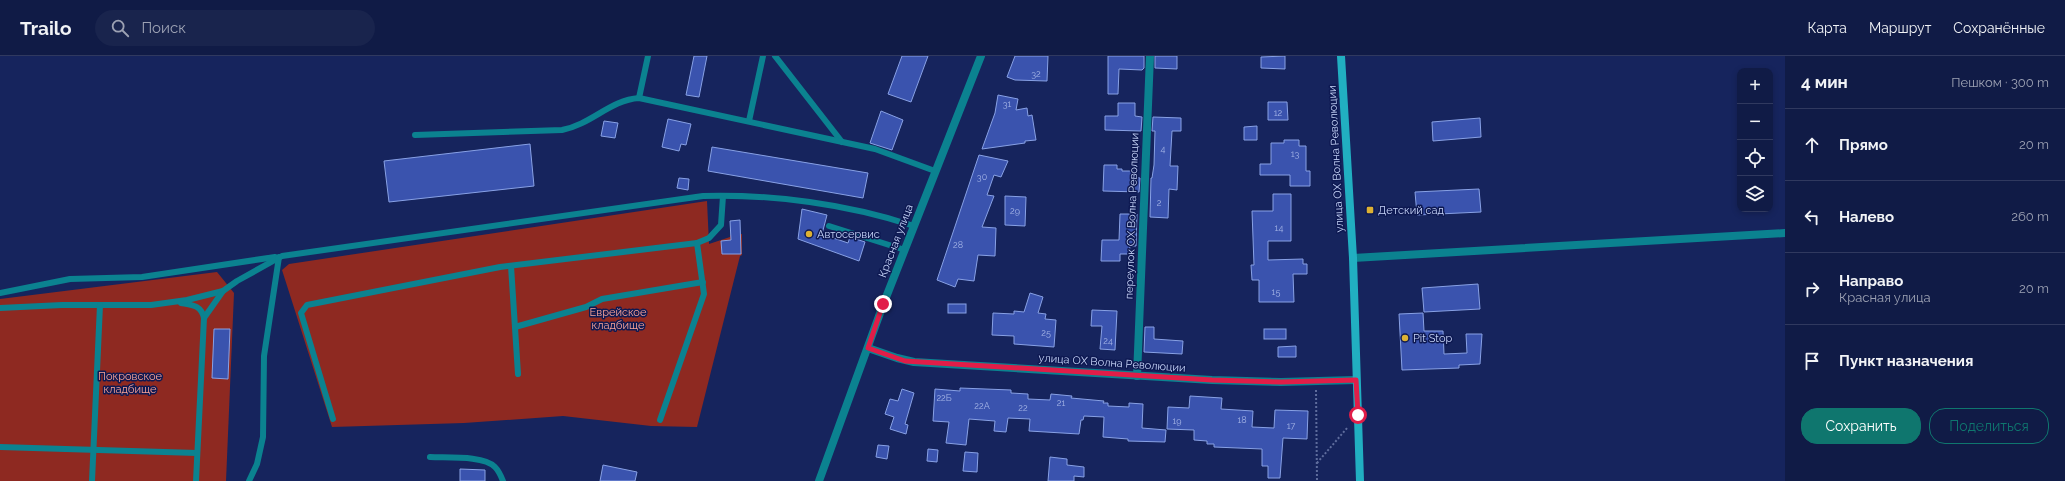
<!DOCTYPE html>
<html lang="ru">
<meta charset="utf-8">
<style>
:root{--surface:#101b46;--page:#19244d;--text:#f1f3f6;--muted:#9ca1b3;--line:#30395f;--accent:#0f766e}
body{margin:0;font-family:Raleway,sans-serif;background:var(--page);color:var(--text)}
.controls{position:absolute;right:12px;top:12px;display:grid;overflow:hidden;border-radius:8px;box-shadow:0 2px 6px #0003}
.controls button{width:36px;height:36px;display:grid;place-items:center;padding:0;border:0;border-bottom:1px solid var(--line);background:var(--surface);color:var(--text);font:20px sans-serif}
.stop{position:absolute;width:12px;height:12px;margin:-9px;border:3px solid #e11d48;border-radius:50%;background:#fff}
.stop.end{background:#e11d48;border-color:#fff;box-shadow:0 1px 4px #0008}
.list{margin:0;padding:0;list-style:none}
h2{display:flex;justify-content:space-between;align-items:center;height:52px;margin:0;padding:0 16px;font-size:17px}
h2 small{font-size:13px;font-weight:400;color:var(--muted)}
.list li{display:grid;grid-template-columns:26px 1fr auto;gap:12px;align-items:center;box-sizing:border-box;height:72px;padding:0 16px;border-top:1px solid var(--line)}
.list b{display:block;font-size:15px;white-space:nowrap}
.list p{margin:0;font-size:13px;white-space:nowrap;color:var(--muted)}
.list em{font-size:13px;font-style:normal;color:var(--muted)}
.actions{display:flex;gap:8px;padding:12px 16px}
.actions a{flex:1;padding:9px 0;border:1px solid var(--accent);border-radius:16px;text-align:center;font-size:14px;color:var(--accent)}
.actions .main{background:var(--accent);color:#fff}
.icon{flex:none;width:22px;height:22px;fill:none;stroke:currentColor;stroke-width:2;stroke-linecap:round;stroke-linejoin:round}
.map{position:relative;flex:none;width:1785px;height:425px;overflow:hidden}
header{display:flex;align-items:center;gap:24px;box-sizing:border-box;height:56px;padding:0 20px;background:var(--surface);border-bottom:1px solid var(--line)}
header strong{font-size:19px}
nav{display:flex;gap:22px;margin-inline-start:auto;font-size:14px}
.search{width:280px;height:36px;background:var(--page);display:flex;align-items:center;gap:10px;box-sizing:border-box;padding:0 14px;border-radius:22px;color:var(--muted);font-size:15px}
main{display:flex}
aside{flex:1;background:var(--surface)}
.map>svg:first-child{display:block}
.green{fill:#8e2921}
.building{fill:#3a53ae;stroke:#88a1e5}
.lines{fill:none;stroke-linecap:round;stroke-linejoin:round}
.path{stroke:#5f6d9d;stroke-width:2;stroke-dasharray:2 2;stroke-linecap:butt}
.service{stroke:#0b8290;stroke-width:6}
.minor{stroke:#0b8290;stroke-width:8}
.tertiary{stroke:#0b8290;stroke-width:8}
.secondary{stroke:#21afc1;stroke-width:8}
.route{stroke:#e11d48;stroke-width:5}
.poi-dot{fill:#ddb133;stroke:#0e1952;stroke-width:1.5}
.labels{text-anchor:middle;dominant-baseline:central;stroke-width:3;stroke-linejoin:round;paint-order:stroke}
.number-label{font-size:9px;fill:#a4b4e6}
.street-label{font-size:11px;fill:#c7d5f9;stroke:#0e1952}
.poi-label{font-size:11px;fill:#c7d5f9;stroke:#0e1952;text-anchor:start}
.park-label{font-size:11px;fill:#fca498;stroke:#0e1952}
</style>
<header>
<strong>Trailo</strong>
<div class="search"><svg class="icon" aria-label="search" viewBox="0 0 24 24"><circle cx="10" cy="10" r="6"/><path d="M15 15l6 6"/></svg>Поиск</div>
<nav><a>Карта</a><a>Маршрут</a><a>Сохранённые</a></nav>
</header>
<main>
<div class="map">
<svg width="1785" height="425" viewBox="0 0 1785 425">
<rect width="100%" height="100%" fill="#16245d"/>
<g class="green">
<polygon points="707,145 709,188 730,181 730,179 742,178 742,199 740,200 697,371 651,370 563,360 464,367 332,371 282,214 289,208"/>
<polygon points="217,216 234,237 226,425 0,425 0,243"/>
</g>
<g class="building">
<polygon points="694,0 707,0 699,41 686,39"/>
<polygon points="902,0 928,0 911,46 888,38"/>
<polygon points="1015,0 1048,0 1047,25 1015,24 1007,21"/>
<polygon points="1108,0 1144,0 1144,12 1142,14 1119,13 1118,38 1108,38"/>
<polygon points="1155,0 1177,0 1177,13 1155,12"/>
<polygon points="1285,0 1285,13 1261,12 1261,1"/>
<polygon points="998,39 1018,43 1016,54 1027,52 1028,60 1032,59 1036,84 1025,85 1025,87 982,93 995,57"/>
<polygon points="1268,46 1287,46 1288,64 1268,64"/>
<polygon points="1118,47 1135,47 1135,60 1142,61 1141,75 1105,74 1105,60 1118,60"/>
<polygon points="881,55 903,64 892,94 870,87"/>
<polygon points="1153,61 1181,62 1181,75 1172,75 1170,110 1178,110 1177,134 1169,133 1168,162 1150,161 1151,122 1152,122 1154,109 1155,75 1152,75"/>
<polygon points="1480,62 1481,81 1433,85 1432,66"/>
<polygon points="668,63 691,68 686,89 681,88 679,95 662,91"/>
<polygon points="604,65 618,67 615,82 601,80"/>
<polygon points="1257,70 1257,84 1244,84 1244,71"/>
<polygon points="1284,84 1299,84 1299,90 1306,90 1306,115 1310,115 1310,130 1290,130 1290,119 1260,119 1260,108 1271,108 1271,87 1284,87"/>
<polygon points="530,88 534,130 389,146 384,105"/>
<polygon points="712,91 868,117 863,142 708,115"/>
<polygon points="979,99 1008,105 1001,121 994,119 987,139 994,140 982,171 996,172 995,200 978,199 974,225 958,223 955,231 937,224"/>
<polygon points="1104,109 1117,109 1117,113 1122,113 1122,115 1134,115 1133,121 1140,122 1139,136 1103,135"/>
<polygon points="679,122 689,123 688,134 677,132"/>
<polygon points="1479,133 1481,156 1417,159 1415,136"/>
<polygon points="1273,138 1291,138 1291,185 1268,185 1268,204 1303,203 1303,208 1307,208 1307,218 1293,218 1294,246 1259,246 1259,224 1252,224 1251,209 1254,209 1252,155 1273,155"/>
<polygon points="1005,140 1026,141 1025,170 1005,169"/>
<polygon points="802,153 827,159 822,178 848,187 850,181 865,186 859,205 798,183"/>
<polygon points="1120,158 1137,158 1136,190 1130,190 1129,198 1120,198 1120,205 1101,205 1102,184 1119,184"/>
<polygon points="740,164 741,198 722,198 721,185 731,184 730,165"/>
<polygon points="1478,228 1480,253 1424,256 1422,232"/>
<polygon points="1030,237 1043,241 1038,257 1046,258 1045,263 1056,264 1054,291 1014,288 1014,280 992,279 993,257 1014,258 1014,255 1024,256"/>
<rect x="948" y="248" width="18" height="9"/>
<polygon points="1092,254 1117,255 1115,294 1100,293 1102,270 1091,270"/>
<polygon points="1423,257 1424,275 1443,275 1444,298 1467,297 1466,278 1482,278 1480,308 1459,309 1459,312 1402,314 1399,258"/>
<polygon points="1145,271 1154,271 1154,283 1183,285 1182,298 1144,296"/>
<polygon points="214,273 230,273 228,323 212,322"/>
<rect x="1264" y="273" width="22" height="10"/>
<polygon points="1296,290 1296,301 1278,301 1278,291"/>
<polygon points="960,332 1011,334 1011,337 1028,338 1028,343 1050,344 1051,338 1072,340 1071,342 1104,345 1103,347 1108,347 1108,350 1129,351 1129,347 1143,348 1142,372 1166,374 1165,386 1128,385 1128,383 1103,381 1104,361 1084,360 1083,364 1081,364 1079,378 1029,375 1030,363 1008,362 1006,376 994,375 995,365 969,363 966,389 946,387 949,366 933,365 935,333 960,335"/>
<polygon points="902,333 914,337 905,368 908,369 906,378 890,373 894,361 885,358 890,343 898,345"/>
<polygon points="1190,340 1222,342 1221,353 1253,355 1252,371 1274,372 1275,354 1308,355 1307,383 1283,382 1280,422 1268,422 1268,410 1262,410 1262,393 1214,391 1214,388 1207,388 1207,385 1194,384 1194,374 1167,373 1168,351 1189,352"/>
<polygon points="878,389 889,390 887,403 876,401"/>
<polygon points="928,393 938,394 937,406 927,405"/>
<polygon points="965,396 978,397 977,416 963,415"/>
<polygon points="1050,401 1067,403 1067,409 1084,411 1084,421 1074,420 1074,425 1048,425"/>
<polygon points="603,409 637,416 635,425 600,425"/>
<polygon points="460,413 485,414 485,425 460,425"/>
</g>
<g class="lines">
<g class="path">
<polyline points="1316,334 1317,425"/>
<polyline points="1317,407 1348,371"/>
</g>
<g class="service">
<polyline points="775,0 842,86"/>
<polyline points="639,42 648,0"/>
<polyline points="749,65 763,0"/>
<path d="M415 79 562 74C592 68 610 44 639 42L875 93 935 115"/>
<polyline points="829,170 905,194"/>
<polyline points="511,210 518,318"/>
<polyline points="0,237 70,223 142,221 275,201"/>
<path d="M181 247C192 249 201 249 204 262"/>
<polyline points="0,252 62,249 151,249 187,244 223,235"/>
<polyline points="515,271 586,251 602,243 703,226"/>
<polyline points="333,363 301,257 307,249 500,211 697,187"/>
<polyline points="660,364 704,238 697,187 709,182 721,169 723,140"/>
<polyline points="0,391 197,397"/>
<path d="M430 401C446 402 484 399 495 411 499 415 501 420 503 425"/>
<polyline points="92,425 100,249"/>
<path d="M196 425 204 262 223 235 237 225 282 200 703 140C772 138 848 148 914 170"/>
<polyline points="249,425 257,408 263,381 264,300 279,201"/>
</g>
<g class="minor">
<polyline points="1353,202 1785,177"/>
<polyline points="868,292 897,302 914,306 1212,324 1281,326 1356,324"/>
<polyline points="1137,320 1150,0"/>
</g>
<polyline class="tertiary" points="819,425 883,249 981,0"/>
<polyline class="secondary" points="1341,0 1353,202 1360,425"/>
</g>
<g class="lines">
<polyline class="route" points="883,248 868,292 905,305 1212,324 1281,326 1356,324 1358,359"/>
</g>
<g class="poi-dot">
<rect x="1366" y="150" width="8" height="8" rx="2"/>
<circle cx="809" cy="178" r="4"/>
<circle cx="1405" cy="282" r="4"/>
</g>
<g class="labels">
<g class="number-label">
<text x="1036" y="18">32</text>
<text x="1007" y="48">31</text>
<text x="1278" y="57">12</text>
<text x="1163" y="93">4</text>
<text x="1295" y="98">13</text>
<text x="982" y="121">30</text>
<text x="1159" y="147">2</text>
<text x="1015" y="155">29</text>
<text x="1279" y="172">14</text>
<text x="958" y="189">28</text>
<text x="1276" y="236">15</text>
<text x="1046" y="277">25</text>
<text x="1108" y="285">24</text>
<text x="944" y="342">22Б</text>
<text x="1061" y="347">21</text>
<text x="982" y="350">22А</text>
<text x="1023" y="352">22</text>
<text x="1242" y="364">18</text>
<text x="1177" y="365">19</text>
<text x="1291" y="370">17</text>
</g>
<g class="street-label">
<text transform="translate(1336 103) rotate(-93)">улица ОХ Волна Революции</text>
<text transform="translate(1132 160) rotate(-88)">переулок ОХ Волна Революции</text>
<text transform="translate(896 185) rotate(-69)">Красная улица</text>
<text transform="translate(1112 307) rotate(4)">улица ОХ Волна Революции</text>
</g>
<g class="poi-label">
<text x="1378" y="154">Детский сад</text>
<text x="817" y="178">Автосервис</text>
<text x="1413" y="282">Pit Stop</text>
</g>
<g class="park-label">
<text x="618" y="256">Еврейское<tspan x="618" dy="13">кладбище</tspan></text>
<text x="130" y="320">Покровское<tspan x="130" dy="13">кладбище</tspan></text>
</g>
</g>
</svg>
<div class="controls">
<button>+</button>
<button>−</button>
<button><svg class="icon" aria-label="locate" viewBox="0 0 24 24"><circle cx="12" cy="12" r="6"/><path d="M12 2v4M12 18v4M2 12h4M18 12h4"/></svg></button>
<button><svg class="icon" aria-label="layers" viewBox="0 0 24 24"><path d="M12 4l9 5-9 5-9-5zM3 14l9 5 9-5"/></svg></button>
</div>
<div class="stop" style="left:1358px;top:359px"></div>
<div class="stop end" style="left:883px;top:248px"></div>
</div>
<aside>
<h2>4 мин<small>Пешком · 300 m</small></h2>
<ul class="list">
<li><svg class="icon" aria-label="ahead" viewBox="0 0 24 24"><path d="M12 20V5M6 11l6-6 6 6"/></svg><div><b>Прямо</b></div><em>20 m</em></li>
<li><svg class="icon" aria-label="left" viewBox="0 0 24 24"><path d="M17 20v-9H6M10 6l-5 5 5 5"/></svg><div><b>Налево</b></div><em>260 m</em></li>
<li><svg class="icon" aria-label="right" viewBox="0 0 24 24"><path d="M7 20v-9h11M14 6l5 5-5 5"/></svg><div><b>Направо</b><p>Красная улица</p></div><em>20 m</em></li>
<li><svg class="icon" aria-label="arrive" viewBox="0 0 24 24"><path d="M6 21V4h12l-3 4 3 4H6"/></svg><div><b>Пункт назначения</b></div></li>
</ul>
<div class="actions"><a class="main">Сохранить</a><a>Поделиться</a></div>
</aside>
</main>
